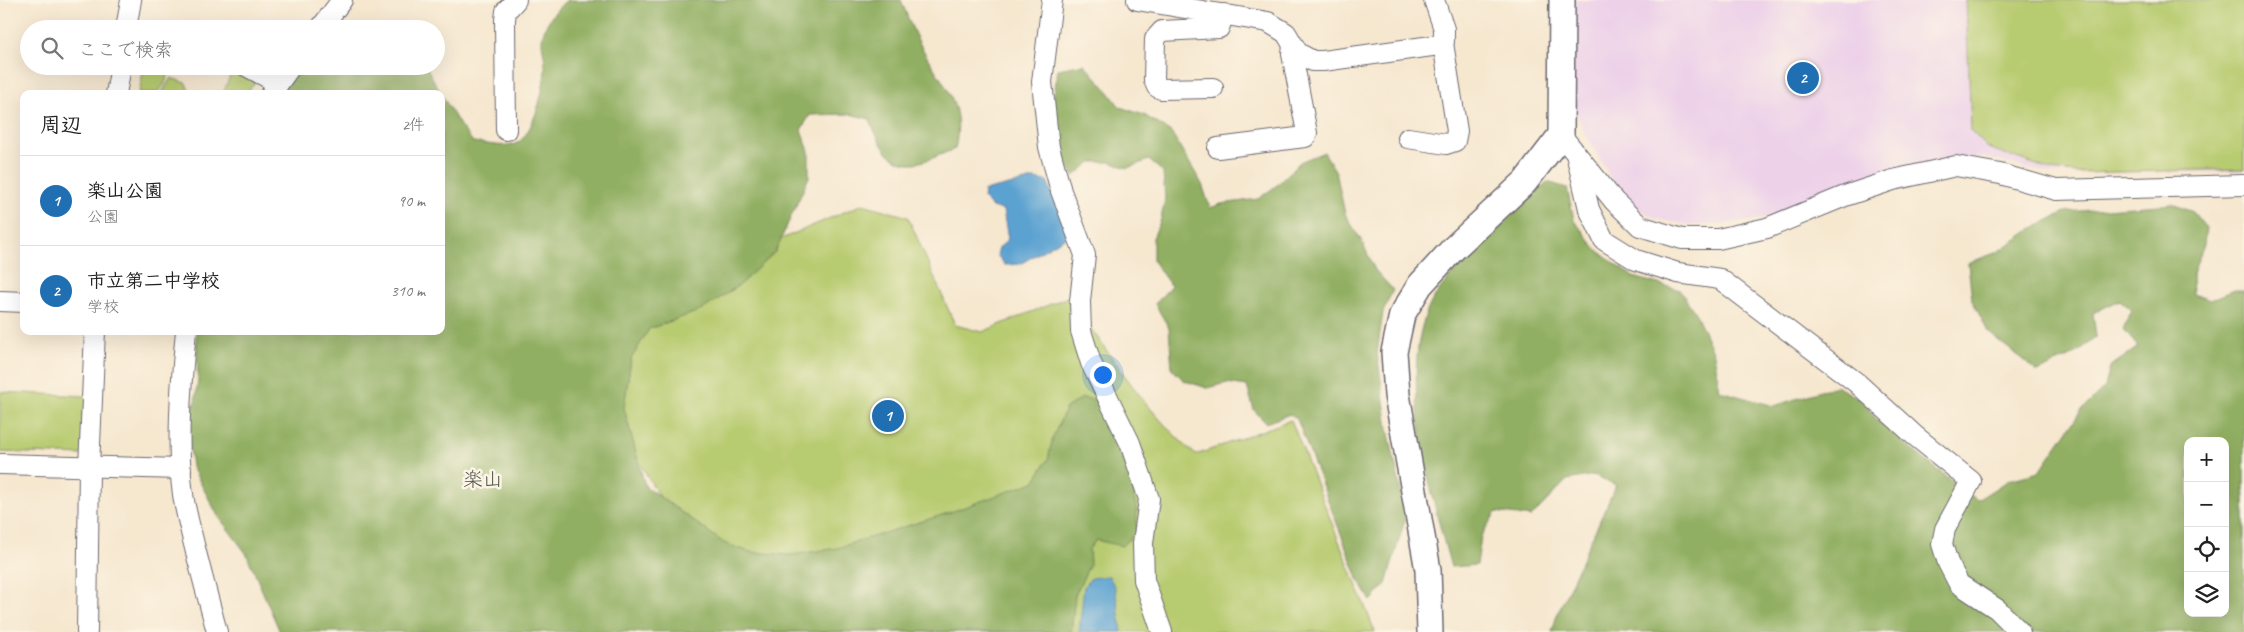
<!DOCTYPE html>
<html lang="ja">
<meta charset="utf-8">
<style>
:root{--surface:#fff;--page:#f6f6f6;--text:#222;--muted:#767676;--line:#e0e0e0;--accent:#1f6fb2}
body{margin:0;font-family:Caveat,"Klee One",sans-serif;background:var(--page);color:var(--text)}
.controls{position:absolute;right:15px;bottom:15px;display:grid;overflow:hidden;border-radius:10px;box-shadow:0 5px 20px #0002}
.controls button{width:45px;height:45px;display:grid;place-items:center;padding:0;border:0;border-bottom:1px solid var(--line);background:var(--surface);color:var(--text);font:25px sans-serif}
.you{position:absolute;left:1102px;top:374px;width:18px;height:18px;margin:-12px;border:4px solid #fff;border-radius:50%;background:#1a73e8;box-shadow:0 0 0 8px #1a73e833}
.badge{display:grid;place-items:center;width:32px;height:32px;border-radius:50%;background:var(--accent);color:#fff;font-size:16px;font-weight:700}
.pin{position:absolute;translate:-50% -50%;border:2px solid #fff;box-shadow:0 1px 5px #0006}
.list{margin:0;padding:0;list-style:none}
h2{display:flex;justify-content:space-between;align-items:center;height:65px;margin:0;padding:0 20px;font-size:21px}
h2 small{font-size:16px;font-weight:400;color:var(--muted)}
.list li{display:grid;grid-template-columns:32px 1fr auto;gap:15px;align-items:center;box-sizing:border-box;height:90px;padding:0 20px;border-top:1px solid var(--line)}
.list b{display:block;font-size:19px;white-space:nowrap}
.list p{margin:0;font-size:16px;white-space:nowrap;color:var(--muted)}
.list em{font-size:16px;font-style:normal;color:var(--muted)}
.icon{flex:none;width:28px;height:28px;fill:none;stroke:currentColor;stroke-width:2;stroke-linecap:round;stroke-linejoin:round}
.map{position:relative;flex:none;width:2244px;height:632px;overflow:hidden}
.search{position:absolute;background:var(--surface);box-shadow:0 5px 20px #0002;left:20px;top:20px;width:425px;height:55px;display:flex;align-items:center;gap:12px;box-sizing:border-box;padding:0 18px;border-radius:28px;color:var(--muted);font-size:19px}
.panel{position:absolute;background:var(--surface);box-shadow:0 5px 20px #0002;left:20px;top:90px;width:425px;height:245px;border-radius:10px}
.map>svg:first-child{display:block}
.built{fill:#edd1e9}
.green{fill:#b7cb6f;stroke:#6c7655}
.forest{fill:#91af62;stroke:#5a684e;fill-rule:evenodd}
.water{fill:#5ca2d1;stroke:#3f6286}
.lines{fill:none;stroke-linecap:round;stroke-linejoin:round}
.minor-casing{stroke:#6c676f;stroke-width:22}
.tertiary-casing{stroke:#6c676f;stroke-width:28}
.minor{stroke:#fff;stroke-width:20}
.tertiary{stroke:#fff;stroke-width:25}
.labels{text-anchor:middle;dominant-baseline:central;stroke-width:5;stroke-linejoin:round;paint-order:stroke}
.park-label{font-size:20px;fill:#4f554b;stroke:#fcf5e5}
</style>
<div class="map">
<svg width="2244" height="632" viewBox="0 0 2244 632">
<rect width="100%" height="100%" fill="#fcf5e5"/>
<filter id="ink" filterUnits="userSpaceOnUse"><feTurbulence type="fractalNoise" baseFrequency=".02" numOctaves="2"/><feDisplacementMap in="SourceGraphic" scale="10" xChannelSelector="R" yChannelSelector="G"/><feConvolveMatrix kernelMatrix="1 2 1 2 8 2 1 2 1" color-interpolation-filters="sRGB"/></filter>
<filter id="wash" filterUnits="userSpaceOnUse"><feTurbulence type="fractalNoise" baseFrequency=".0096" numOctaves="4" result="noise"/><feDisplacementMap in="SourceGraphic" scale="20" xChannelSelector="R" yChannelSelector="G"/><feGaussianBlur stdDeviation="1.12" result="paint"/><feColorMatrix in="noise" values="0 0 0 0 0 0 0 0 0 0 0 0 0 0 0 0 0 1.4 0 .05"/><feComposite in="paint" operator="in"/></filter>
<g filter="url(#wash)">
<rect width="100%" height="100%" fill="#f6e7cf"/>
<polygon class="built" points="1573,0 2244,0 2244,171 2050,174 1984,157 1929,163 1850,180 1780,212 1753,221 1696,226 1657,219 1624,200 1588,139 1573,106"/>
<g class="green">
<polygon points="1966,0 2244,0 2244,169 2077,173 2051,170 1988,148 1971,131"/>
<polygon points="144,66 172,66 164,85 157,93 139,93"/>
<polygon points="233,68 258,79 246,94 223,94"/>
<polygon points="171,78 186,83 190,94 161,94"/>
<path d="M863 204 908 217 955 325 982 332 1068 297C1108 350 1145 412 1196 455L1291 420 1375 632H767L676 527 620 427 609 313Z"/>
<polygon points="0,392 87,396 84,455 0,452"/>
</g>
<g class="forest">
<path d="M567 0H901C907 15 913 32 921 46 941 85 966 100 955 149 943 153 927 162 914 163 888 165 877 139 870 119L850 114 810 115 801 130 809 151V177L775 252 738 286 702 310 649 329 631 359 624 408 645 486 724 543 750 552 791 555 837 548 945 514 1034 482 1048 459 1053 437 1066 408 1082 398 1096 400C1116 438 1141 490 1136 533L1122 546 1096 540 1089 549 1090 564 1075 595 1071 632H280L246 553 218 516 192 467 187 424 195 403 198 381 196 331H441V94L461 127 473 142C485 143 503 148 515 144 534 137 546 83 545 64 545 54 540 44 543 34 546 22 557 8 567 0Z"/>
<polygon points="1084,64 1105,87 1120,107 1144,115 1171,132 1202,184 1210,208 1221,204 1258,199 1276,186 1300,162 1324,152 1336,172 1345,214 1361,240 1375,270 1393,290 1383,312 1377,353 1388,429 1406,516 1386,584 1371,601 1359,581 1297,419 1290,414 1266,423 1254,410 1247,386 1227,383 1207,388 1185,381 1172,369 1169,328 1155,304 1171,286 1153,261 1153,238 1161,219 1165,199 1163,172 1149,160 1127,168 1110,162 1091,162 1074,176 1060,152 1053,101 1058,69"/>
<polygon points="302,66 426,66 441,94 278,94"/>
<path d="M1547 182 1567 188 1574 220 1596 249 1633 277 1680 290 1697 316 1714 354 1720 391 1774 406 1836 386 1862 400 1877 420 1908 447 1977 500 2009 480 2039 472 2081 411 2105 387 2110 367 2138 347 2123 329 2132 310 2120 300 2093 313 2096 337 2078 352 2038 372 1988 332 1972 300 1968 263 1998 252 2033 228 2065 212 2173 204 2193 212 2206 228 2204 244 2192 276 2193 294 2210 300 2232 291H2244V632H1552L1557 615 1616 485 1594 475 1567 480 1531 517 1496 512 1481 536 1477 565 1451 567C1432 498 1393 361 1435 296 1453 269 1485 242 1508 219 1521 207 1533 194 1547 182ZM2188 441H2225V613H2188Z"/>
</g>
<g class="water">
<polygon points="1034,179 1047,181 1067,229 1066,237 1020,264 1005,265 997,255 999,248 1008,239 1003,210 992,207 983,198 984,191"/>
<polygon points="1109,576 1115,588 1122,632 1079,632 1084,587 1091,578"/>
</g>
</g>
<g filter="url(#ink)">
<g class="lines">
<g class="minor-casing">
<g id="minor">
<polyline points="1052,0 1042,82 1049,147 1061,191 1085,255 1080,301 1081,331 1091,363 1130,443 1149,499 1143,543 1144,580 1162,632"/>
<polyline points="1137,0 1268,22 1286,33 1298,53 1313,61 1323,61 1439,45 1444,41 1444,29 1434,0"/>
<polyline points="126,29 131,0"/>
<polyline points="320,29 342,0"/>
<polyline points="246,66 278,83"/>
<polyline points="1213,88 1161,89 1157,87 1154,80 1155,39 1162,31 1219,28 1224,14"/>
<polyline points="116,94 121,66"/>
<polyline points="271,94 291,66"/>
<polyline points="506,130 505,20 506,11 516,0"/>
<polyline points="1561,135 1614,201 1640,226 1682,239 1718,239 1767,228 1845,196 1893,180 1956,166 2000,174 2056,190 2244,185"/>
<polyline points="1408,138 1446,144 1455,141 1457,131 1443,43"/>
<polyline points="1218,148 1305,137 1307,133 1292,54 1293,46"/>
<polyline points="1577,158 1589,209 1604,240 1636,260 1678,273 1720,279 1857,383 1914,435 1971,481 1945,529 1942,544 1948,563 1959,584 1997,609 2020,632"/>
<polyline points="0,301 24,302"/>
<path d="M186 331C181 382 175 456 185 506 194 548 206 590 217 632"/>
<polyline points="0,464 181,469"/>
<polyline points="87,632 89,467 95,331"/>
</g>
</g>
<g class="tertiary-casing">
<polyline id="tertiary" points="1430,632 1428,570 1397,395 1394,352 1402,315 1420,285 1453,249 1525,182 1561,135 1562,0"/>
</g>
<use href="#minor" class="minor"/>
<use href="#tertiary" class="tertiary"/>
</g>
</g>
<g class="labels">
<g class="park-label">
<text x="483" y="479">楽山</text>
</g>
</g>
</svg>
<div class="controls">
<button>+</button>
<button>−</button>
<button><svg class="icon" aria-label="locate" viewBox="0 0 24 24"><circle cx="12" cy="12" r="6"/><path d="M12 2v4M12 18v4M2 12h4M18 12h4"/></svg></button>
<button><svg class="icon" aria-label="layers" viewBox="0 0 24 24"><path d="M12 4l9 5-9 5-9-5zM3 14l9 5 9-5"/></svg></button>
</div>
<div class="you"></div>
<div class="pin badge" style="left:888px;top:416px">1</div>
<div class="pin badge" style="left:1803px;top:78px">2</div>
<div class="search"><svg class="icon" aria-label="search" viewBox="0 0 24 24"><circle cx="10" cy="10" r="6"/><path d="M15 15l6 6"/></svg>ここで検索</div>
<section class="panel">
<h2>周辺<small>2件</small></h2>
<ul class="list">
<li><span class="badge">1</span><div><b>楽山公園</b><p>公園</p></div><em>90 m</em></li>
<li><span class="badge">2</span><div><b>市立第二中学校</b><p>学校</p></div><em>310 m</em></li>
</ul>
</section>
</div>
